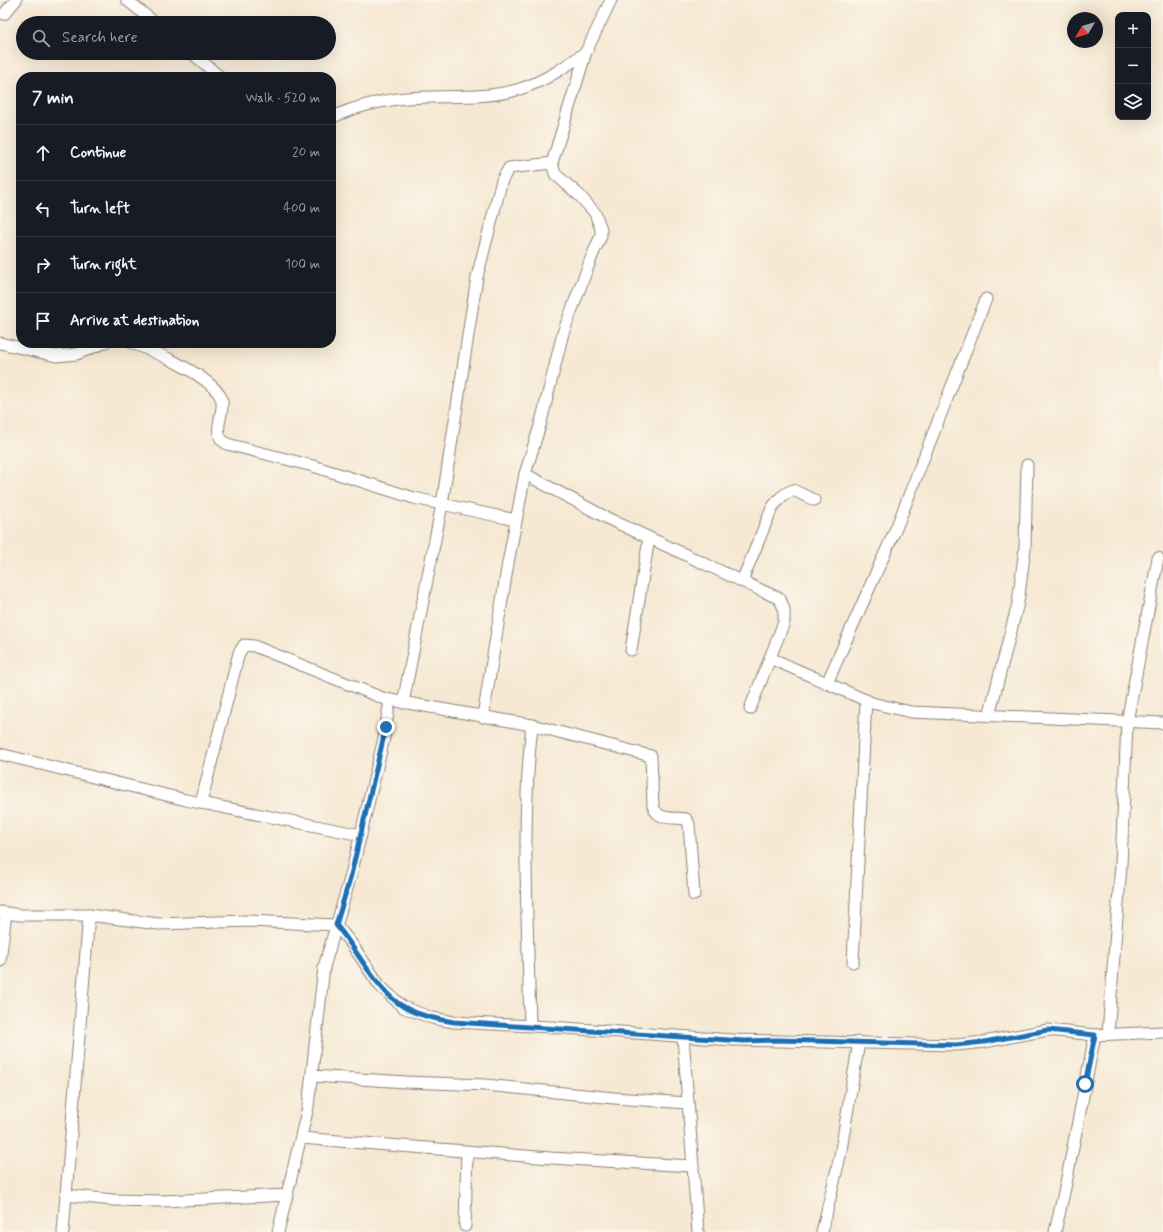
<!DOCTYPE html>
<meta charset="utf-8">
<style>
:root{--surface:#171b24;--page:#20242c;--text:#f1f3f6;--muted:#9ea1a6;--line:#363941}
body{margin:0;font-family:Mynerve,sans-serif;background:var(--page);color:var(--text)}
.controls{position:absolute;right:12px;top:12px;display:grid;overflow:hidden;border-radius:8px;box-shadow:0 4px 16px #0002}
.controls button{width:36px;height:36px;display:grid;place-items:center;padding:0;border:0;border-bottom:1px solid var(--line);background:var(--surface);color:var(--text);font:20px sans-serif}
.compass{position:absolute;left:1067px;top:12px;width:36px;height:36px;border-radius:50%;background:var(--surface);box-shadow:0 4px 16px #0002;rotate:232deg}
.stop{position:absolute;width:12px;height:12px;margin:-9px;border:3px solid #1f6fb2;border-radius:50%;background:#fff}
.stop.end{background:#1f6fb2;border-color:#fff;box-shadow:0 1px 4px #0008}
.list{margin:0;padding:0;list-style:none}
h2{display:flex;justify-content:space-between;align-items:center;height:52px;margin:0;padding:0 16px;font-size:17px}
h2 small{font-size:13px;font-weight:400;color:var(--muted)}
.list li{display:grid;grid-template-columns:26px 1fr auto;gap:12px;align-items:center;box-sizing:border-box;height:56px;padding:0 16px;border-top:1px solid var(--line)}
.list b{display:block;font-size:15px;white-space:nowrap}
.list em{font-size:13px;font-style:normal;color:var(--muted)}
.icon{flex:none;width:22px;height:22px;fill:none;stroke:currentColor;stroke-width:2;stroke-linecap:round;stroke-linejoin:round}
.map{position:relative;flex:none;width:1163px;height:1232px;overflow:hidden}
.search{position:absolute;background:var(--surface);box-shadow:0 4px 16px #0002;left:16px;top:16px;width:320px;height:44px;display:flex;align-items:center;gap:10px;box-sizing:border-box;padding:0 14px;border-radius:22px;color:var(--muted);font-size:15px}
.panel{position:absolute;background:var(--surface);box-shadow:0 4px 16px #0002;left:16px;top:72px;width:320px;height:276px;border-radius:16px}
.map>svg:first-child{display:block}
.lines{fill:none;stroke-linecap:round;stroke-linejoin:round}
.minor-casing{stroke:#898278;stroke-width:13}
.minor{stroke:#fff;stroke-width:11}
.route{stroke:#1f6fb2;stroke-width:5}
</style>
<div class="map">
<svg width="1163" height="1232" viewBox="0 0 1163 1232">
<rect width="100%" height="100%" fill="#fbf7ec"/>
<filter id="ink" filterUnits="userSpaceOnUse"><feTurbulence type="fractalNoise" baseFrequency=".025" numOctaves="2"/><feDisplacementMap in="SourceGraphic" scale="8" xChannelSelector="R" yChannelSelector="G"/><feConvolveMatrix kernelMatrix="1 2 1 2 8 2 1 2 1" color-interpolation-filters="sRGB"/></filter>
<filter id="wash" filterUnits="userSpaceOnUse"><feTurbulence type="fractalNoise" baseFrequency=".012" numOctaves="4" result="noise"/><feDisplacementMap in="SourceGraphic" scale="16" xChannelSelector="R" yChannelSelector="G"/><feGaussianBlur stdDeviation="0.9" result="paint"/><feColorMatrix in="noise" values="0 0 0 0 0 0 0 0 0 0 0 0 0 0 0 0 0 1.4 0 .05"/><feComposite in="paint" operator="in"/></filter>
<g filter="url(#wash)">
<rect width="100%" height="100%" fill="#f6e8d3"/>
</g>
<g filter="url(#ink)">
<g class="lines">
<g class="minor-casing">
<g id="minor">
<polyline points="127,0 155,23"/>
<polyline points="4,14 16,0"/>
<polyline points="192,53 220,77"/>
<path d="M331 118C353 107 383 100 407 98 444 95 484 100 520 89 545 81 565 67 586 52"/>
<polyline points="0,343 56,356 77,354 104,343"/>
<path d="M132 343C156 352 204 373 219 394 230 409 207 433 227 444L313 466 414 498 516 520"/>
<polyline points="525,474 609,519 780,599 784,609 784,622 750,709"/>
<path d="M742 581 772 508C779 499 782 494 793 490L814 500"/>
<polyline points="631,650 649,538"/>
<polyline points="770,658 872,703 911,712 1163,723"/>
<polyline points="827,683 897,526 986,299"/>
<polyline points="403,703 442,504 477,277 502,180 509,168 552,163"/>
<polyline points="989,716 1018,603 1025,548 1027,465"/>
<polyline points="483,717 508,563 525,474 541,422 563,333 592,256 601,236 601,229 595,213 579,195 555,174 552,163 586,52 611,0"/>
<polyline points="0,754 186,800 361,835"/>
<path d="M201 803 239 653 244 645 254 646 385 699 532 725 651 756 653 806C658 821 672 817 686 819L689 824 694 895"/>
<polyline points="0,912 20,915 89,915 158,924 248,921 336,925 351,943 380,986 403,1007 432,1018 454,1022 551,1027 733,1040 956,1045 984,1042 1048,1030 1095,1035 1163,1032"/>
<polyline points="0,961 6,913"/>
<polyline points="853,962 866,700"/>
<path d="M530 1025C528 925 521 824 532 725"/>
<polyline points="1108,1034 1121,865 1127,722 1158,558"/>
<polyline points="683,1037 698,1232"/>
<polyline points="312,1076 406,1082 486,1085 614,1098 688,1103"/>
<polyline points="301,1138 551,1158 692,1166"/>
<polyline points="66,1195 113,1200 163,1201 288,1195"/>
<polyline points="465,1226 467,1151"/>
<polyline points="63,1232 89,915"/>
<polyline points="278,1232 308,1107 324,967 351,875 384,738 390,700"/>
<polyline points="822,1232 840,1156 859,1042"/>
<polyline points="1055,1232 1065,1188 1095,1035"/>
</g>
</g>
<use href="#minor" class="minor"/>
</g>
</g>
<g class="lines" filter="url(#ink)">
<path class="route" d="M386 727 351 875 336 925C357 949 377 992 404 1007 419 1016 438 1019 454 1022L744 1041 778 1040 956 1045 984 1042 1048 1030 1095 1035 1085 1084"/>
</g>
</svg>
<div class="controls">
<button>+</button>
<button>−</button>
<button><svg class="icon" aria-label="layers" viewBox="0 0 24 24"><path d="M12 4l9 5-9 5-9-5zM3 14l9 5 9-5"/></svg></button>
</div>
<svg class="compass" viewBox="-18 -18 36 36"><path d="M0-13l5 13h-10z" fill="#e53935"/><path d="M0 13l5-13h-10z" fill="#9ea1a6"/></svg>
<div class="stop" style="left:1085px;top:1084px"></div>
<div class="stop end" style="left:386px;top:727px"></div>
<div class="search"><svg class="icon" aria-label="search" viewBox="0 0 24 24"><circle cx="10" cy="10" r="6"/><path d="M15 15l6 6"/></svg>Search here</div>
<section class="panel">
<h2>7 min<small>Walk · 520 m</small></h2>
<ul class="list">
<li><svg class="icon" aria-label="ahead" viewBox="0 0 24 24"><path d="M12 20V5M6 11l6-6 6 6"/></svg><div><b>Continue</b></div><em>20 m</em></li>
<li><svg class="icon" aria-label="left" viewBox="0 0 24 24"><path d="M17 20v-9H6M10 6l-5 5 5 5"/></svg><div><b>Turn left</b></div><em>400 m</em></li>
<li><svg class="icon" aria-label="right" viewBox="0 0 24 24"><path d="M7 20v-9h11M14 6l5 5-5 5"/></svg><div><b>Turn right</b></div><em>100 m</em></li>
<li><svg class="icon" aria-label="arrive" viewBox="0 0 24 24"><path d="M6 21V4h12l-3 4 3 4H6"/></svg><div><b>Arrive at destination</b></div></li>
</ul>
</section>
</div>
